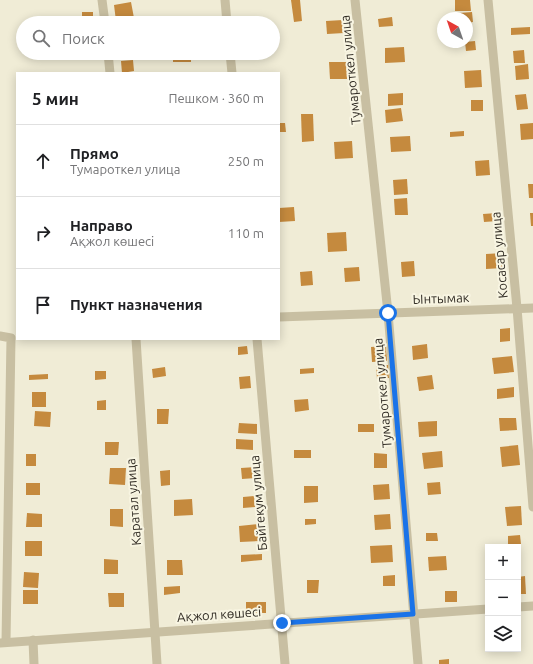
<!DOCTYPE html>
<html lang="ru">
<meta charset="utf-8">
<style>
:root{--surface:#fff;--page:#f6f6f6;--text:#202124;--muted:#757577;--line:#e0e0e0}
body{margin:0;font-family:Ubuntu,sans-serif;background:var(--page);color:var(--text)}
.controls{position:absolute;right:12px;bottom:12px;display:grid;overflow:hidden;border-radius:0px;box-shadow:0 2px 10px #0003}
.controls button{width:36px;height:36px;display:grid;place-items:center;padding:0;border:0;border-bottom:1px solid var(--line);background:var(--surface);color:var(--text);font:20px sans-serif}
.compass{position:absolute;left:437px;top:12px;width:36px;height:36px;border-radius:50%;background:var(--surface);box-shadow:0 2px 10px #0003;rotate:320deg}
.stop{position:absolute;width:12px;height:12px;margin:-9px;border:3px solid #1a73e8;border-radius:50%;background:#fff}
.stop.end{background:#1a73e8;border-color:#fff;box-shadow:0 1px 4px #0008}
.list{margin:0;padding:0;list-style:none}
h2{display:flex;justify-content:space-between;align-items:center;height:52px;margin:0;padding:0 16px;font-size:17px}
h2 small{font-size:13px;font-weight:400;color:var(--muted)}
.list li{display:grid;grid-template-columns:26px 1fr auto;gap:12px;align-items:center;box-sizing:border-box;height:72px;padding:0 16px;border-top:1px solid var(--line)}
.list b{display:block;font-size:15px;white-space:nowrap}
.list p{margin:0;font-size:13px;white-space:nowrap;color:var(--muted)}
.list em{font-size:13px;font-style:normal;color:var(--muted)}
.icon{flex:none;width:22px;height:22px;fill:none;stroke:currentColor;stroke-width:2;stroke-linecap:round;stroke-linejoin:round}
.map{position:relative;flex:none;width:533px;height:664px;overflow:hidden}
.search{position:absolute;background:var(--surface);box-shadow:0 2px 10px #0003;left:16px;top:16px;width:264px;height:44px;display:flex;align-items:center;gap:10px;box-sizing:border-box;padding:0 14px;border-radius:22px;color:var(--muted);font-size:15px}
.panel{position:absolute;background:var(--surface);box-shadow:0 2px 10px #0003;left:16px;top:72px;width:264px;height:268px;border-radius:0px}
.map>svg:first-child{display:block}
.building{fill:#c58a3e}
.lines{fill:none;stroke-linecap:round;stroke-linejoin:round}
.minor{stroke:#c8bfa2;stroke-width:9}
.route{stroke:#1a73e8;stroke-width:5}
.labels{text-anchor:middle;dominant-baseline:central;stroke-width:4;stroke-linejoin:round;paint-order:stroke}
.street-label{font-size:13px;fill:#322d25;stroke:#f8f5e2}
</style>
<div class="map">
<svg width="533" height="664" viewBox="0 0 533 664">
<rect width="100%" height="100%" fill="#f0ecd6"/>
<g class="building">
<polygon points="291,0 300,0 302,21 294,22"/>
<polygon points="455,0 470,0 471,11 455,11"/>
<polygon points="131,2 134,18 116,21 114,5"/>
<rect x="82" y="12" width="11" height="11"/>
<polygon points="472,12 473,22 467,23 467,18 460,18 459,13"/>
<polygon points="392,17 393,26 379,27 378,19"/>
<polygon points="39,19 39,23 30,23 30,20"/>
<polygon points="343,20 344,33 327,34 326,21"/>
<polygon points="530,27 530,34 511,35 511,28"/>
<polygon points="475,41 476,50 466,51 465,42"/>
<polygon points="404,47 405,62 385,63 385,48"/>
<polygon points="524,50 525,63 514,63 513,51"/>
<rect x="173" y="53" width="18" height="9"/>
<polygon points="133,60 134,71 122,73 121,61"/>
<polygon points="329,62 346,62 347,79 330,79"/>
<polygon points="528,64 529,79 516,80 515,66"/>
<polygon points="481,70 482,87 465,88 464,71"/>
<polygon points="403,93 403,105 388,106 388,94"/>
<polygon points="526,94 528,109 517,110 515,95"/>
<rect x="471" y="100" width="12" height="11"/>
<polygon points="401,108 403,121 386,123 385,110"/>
<polygon points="301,114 313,114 314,141 302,142"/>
<polygon points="279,123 285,123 286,132 279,132"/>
<polygon points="533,123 533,139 521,140 520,124"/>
<polygon points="464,131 464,136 450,137 450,132"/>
<polygon points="410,136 411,151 391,152 390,137"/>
<polygon points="352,141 353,158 335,159 334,142"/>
<polygon points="489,160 490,175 476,176 475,161"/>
<polygon points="407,179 408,194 394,195 393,180"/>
<polygon points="528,184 533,184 533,198 529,198"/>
<polygon points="407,198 408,215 395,215 394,199"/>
<polygon points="294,207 295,221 279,222 279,208"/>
<polygon points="497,213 498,221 484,222 483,214"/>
<polygon points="530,213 533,213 533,226 531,226"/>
<polygon points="346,232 347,251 328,252 327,233"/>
<polygon points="503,253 503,268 486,269 486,254"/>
<polygon points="414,261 415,276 402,277 401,262"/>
<polygon points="359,267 360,281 345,282 344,268"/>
<polygon points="312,271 313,285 301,286 300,272"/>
<polygon points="510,328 510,341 500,342 500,329"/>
<polygon points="427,344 428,358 413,360 412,346"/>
<polygon points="247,346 248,354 238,355 238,347"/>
<polygon points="386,346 387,361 372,362 371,347"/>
<polygon points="512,356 514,372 494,374 492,358"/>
<polygon points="376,365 388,365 389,378 377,379"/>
<polygon points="165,367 166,376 153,378 152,369"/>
<polygon points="314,368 314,373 300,374 300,369"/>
<polygon points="95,371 106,371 106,379 95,380"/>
<polygon points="48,374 48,379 29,380 29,375"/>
<polygon points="432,375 434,389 419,391 417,377"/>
<polygon points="250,376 251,388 240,389 239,377"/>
<polygon points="514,387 514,397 497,399 497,389"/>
<rect x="32" y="392" width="14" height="15"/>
<polygon points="308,399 309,410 295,412 294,400"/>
<polygon points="106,400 106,410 97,410 97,401"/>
<polygon points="157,409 169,409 168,424 157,424"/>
<polygon points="35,411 51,412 50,427 34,426"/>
<polygon points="499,418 516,418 517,430 500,431"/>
<polygon points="437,421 437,436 419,437 418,422"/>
<polygon points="239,423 257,424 257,434 238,433"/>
<rect x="358" y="424" width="16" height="8"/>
<polygon points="236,439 253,440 253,450 236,449"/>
<polygon points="105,442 119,442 118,455 105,455"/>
<polygon points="518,445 520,465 502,467 500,447"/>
<rect x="294" y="450" width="17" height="8"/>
<polygon points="442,451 443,467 424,469 422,453"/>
<polygon points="374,453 387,454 387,468 374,468"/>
<rect x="26" y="454" width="10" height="12"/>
<polygon points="256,467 256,478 242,479 241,468"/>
<polygon points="110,468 126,468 125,485 109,484"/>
<polygon points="170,470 170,485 161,486 160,471"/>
<polygon points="440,482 441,494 428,495 427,483"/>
<rect x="26" y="483" width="14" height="12"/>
<polygon points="389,484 390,499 374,500 373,485"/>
<polygon points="304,486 318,486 318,502 304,503"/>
<polygon points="254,496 255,507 243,508 243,497"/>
<polygon points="192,499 193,515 174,516 174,500"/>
<polygon points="521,506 522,525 507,526 505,507"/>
<polygon points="110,509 123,509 123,527 110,526"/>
<polygon points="27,513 42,514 42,527 26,527"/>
<polygon points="390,514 391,529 375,530 374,515"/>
<polygon points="305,519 316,519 316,524 305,525"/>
<polygon points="259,524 260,541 240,542 239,526"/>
<polygon points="426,533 437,533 438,541 426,541"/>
<polygon points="520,535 521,544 508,545 508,536"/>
<rect x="25" y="541" width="17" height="15"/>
<polygon points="392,545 393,562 371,563 370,546"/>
<polygon points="262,554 262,560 241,562 241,555"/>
<polygon points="446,556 447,570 429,571 428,557"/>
<polygon points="104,559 118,560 118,574 104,574"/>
<polygon points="167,560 182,560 183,575 167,575"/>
<polygon points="24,572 39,573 38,588 23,587"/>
<polygon points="395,575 395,586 383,586 383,576"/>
<polygon points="525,576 526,594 518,594 518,577"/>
<polygon points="307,580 319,580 318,593 307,593"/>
<polygon points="180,586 180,593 164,595 164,587"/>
<rect x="23" y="590" width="15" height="14"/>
<rect x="445" y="591" width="12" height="11"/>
<polygon points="108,593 124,593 124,607 109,607"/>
<rect x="246" y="602" width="20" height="11"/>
<polygon points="449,659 449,664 439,664 439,660"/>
</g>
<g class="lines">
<g class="minor">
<polyline points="102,0 105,23"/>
<polyline points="225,0 227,23"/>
<polyline points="355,0 388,313 418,664"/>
<polyline points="488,0 517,308 533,507"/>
<polyline points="108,53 110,73"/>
<polyline points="230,53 232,73"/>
<polyline points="279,317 533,308"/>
<polyline points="0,336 11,338 6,642"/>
<polyline points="136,339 157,664"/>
<polyline points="257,339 285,664"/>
<polyline points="518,607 533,606"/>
<polyline points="33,640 34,664"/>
<polyline points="0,643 488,609"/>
</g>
</g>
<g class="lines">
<polyline class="route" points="282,623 413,614 388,313"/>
</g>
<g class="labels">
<g class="street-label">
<text transform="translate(350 70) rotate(-96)">Тумароткел улица</text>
<text transform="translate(499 255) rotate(-95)">Косасар улица</text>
<text transform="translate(441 298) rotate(-2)">Ынтымак</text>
<text transform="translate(382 393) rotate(-95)">Тумароткел улица</text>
<text transform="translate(133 502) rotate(-94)">Каратал улица</text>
<text transform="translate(258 503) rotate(-95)">Байгекум улица</text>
<text transform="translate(219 614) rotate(-4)">Ақжол көшесі</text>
</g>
</g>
</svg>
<div class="controls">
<button>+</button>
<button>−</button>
<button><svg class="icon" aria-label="layers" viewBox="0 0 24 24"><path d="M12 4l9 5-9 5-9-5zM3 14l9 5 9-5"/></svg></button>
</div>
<svg class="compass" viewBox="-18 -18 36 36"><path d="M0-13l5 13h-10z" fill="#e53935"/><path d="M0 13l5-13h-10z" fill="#757577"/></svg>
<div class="stop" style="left:388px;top:313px"></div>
<div class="stop end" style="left:282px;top:623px"></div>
<div class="search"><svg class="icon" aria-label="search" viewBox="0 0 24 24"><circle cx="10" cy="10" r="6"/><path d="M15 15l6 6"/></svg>Поиск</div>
<section class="panel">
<h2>5 мин<small>Пешком · 360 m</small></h2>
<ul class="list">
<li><svg class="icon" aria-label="ahead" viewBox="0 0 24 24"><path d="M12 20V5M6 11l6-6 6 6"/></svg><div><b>Прямо</b><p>Тумароткел улица</p></div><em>250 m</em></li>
<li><svg class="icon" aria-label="right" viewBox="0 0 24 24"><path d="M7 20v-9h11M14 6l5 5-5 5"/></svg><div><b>Направо</b><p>Ақжол көшесі</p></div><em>110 m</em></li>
<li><svg class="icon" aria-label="arrive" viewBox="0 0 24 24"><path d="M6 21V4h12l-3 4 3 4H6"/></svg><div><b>Пункт назначения</b></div></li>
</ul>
</section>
</div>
